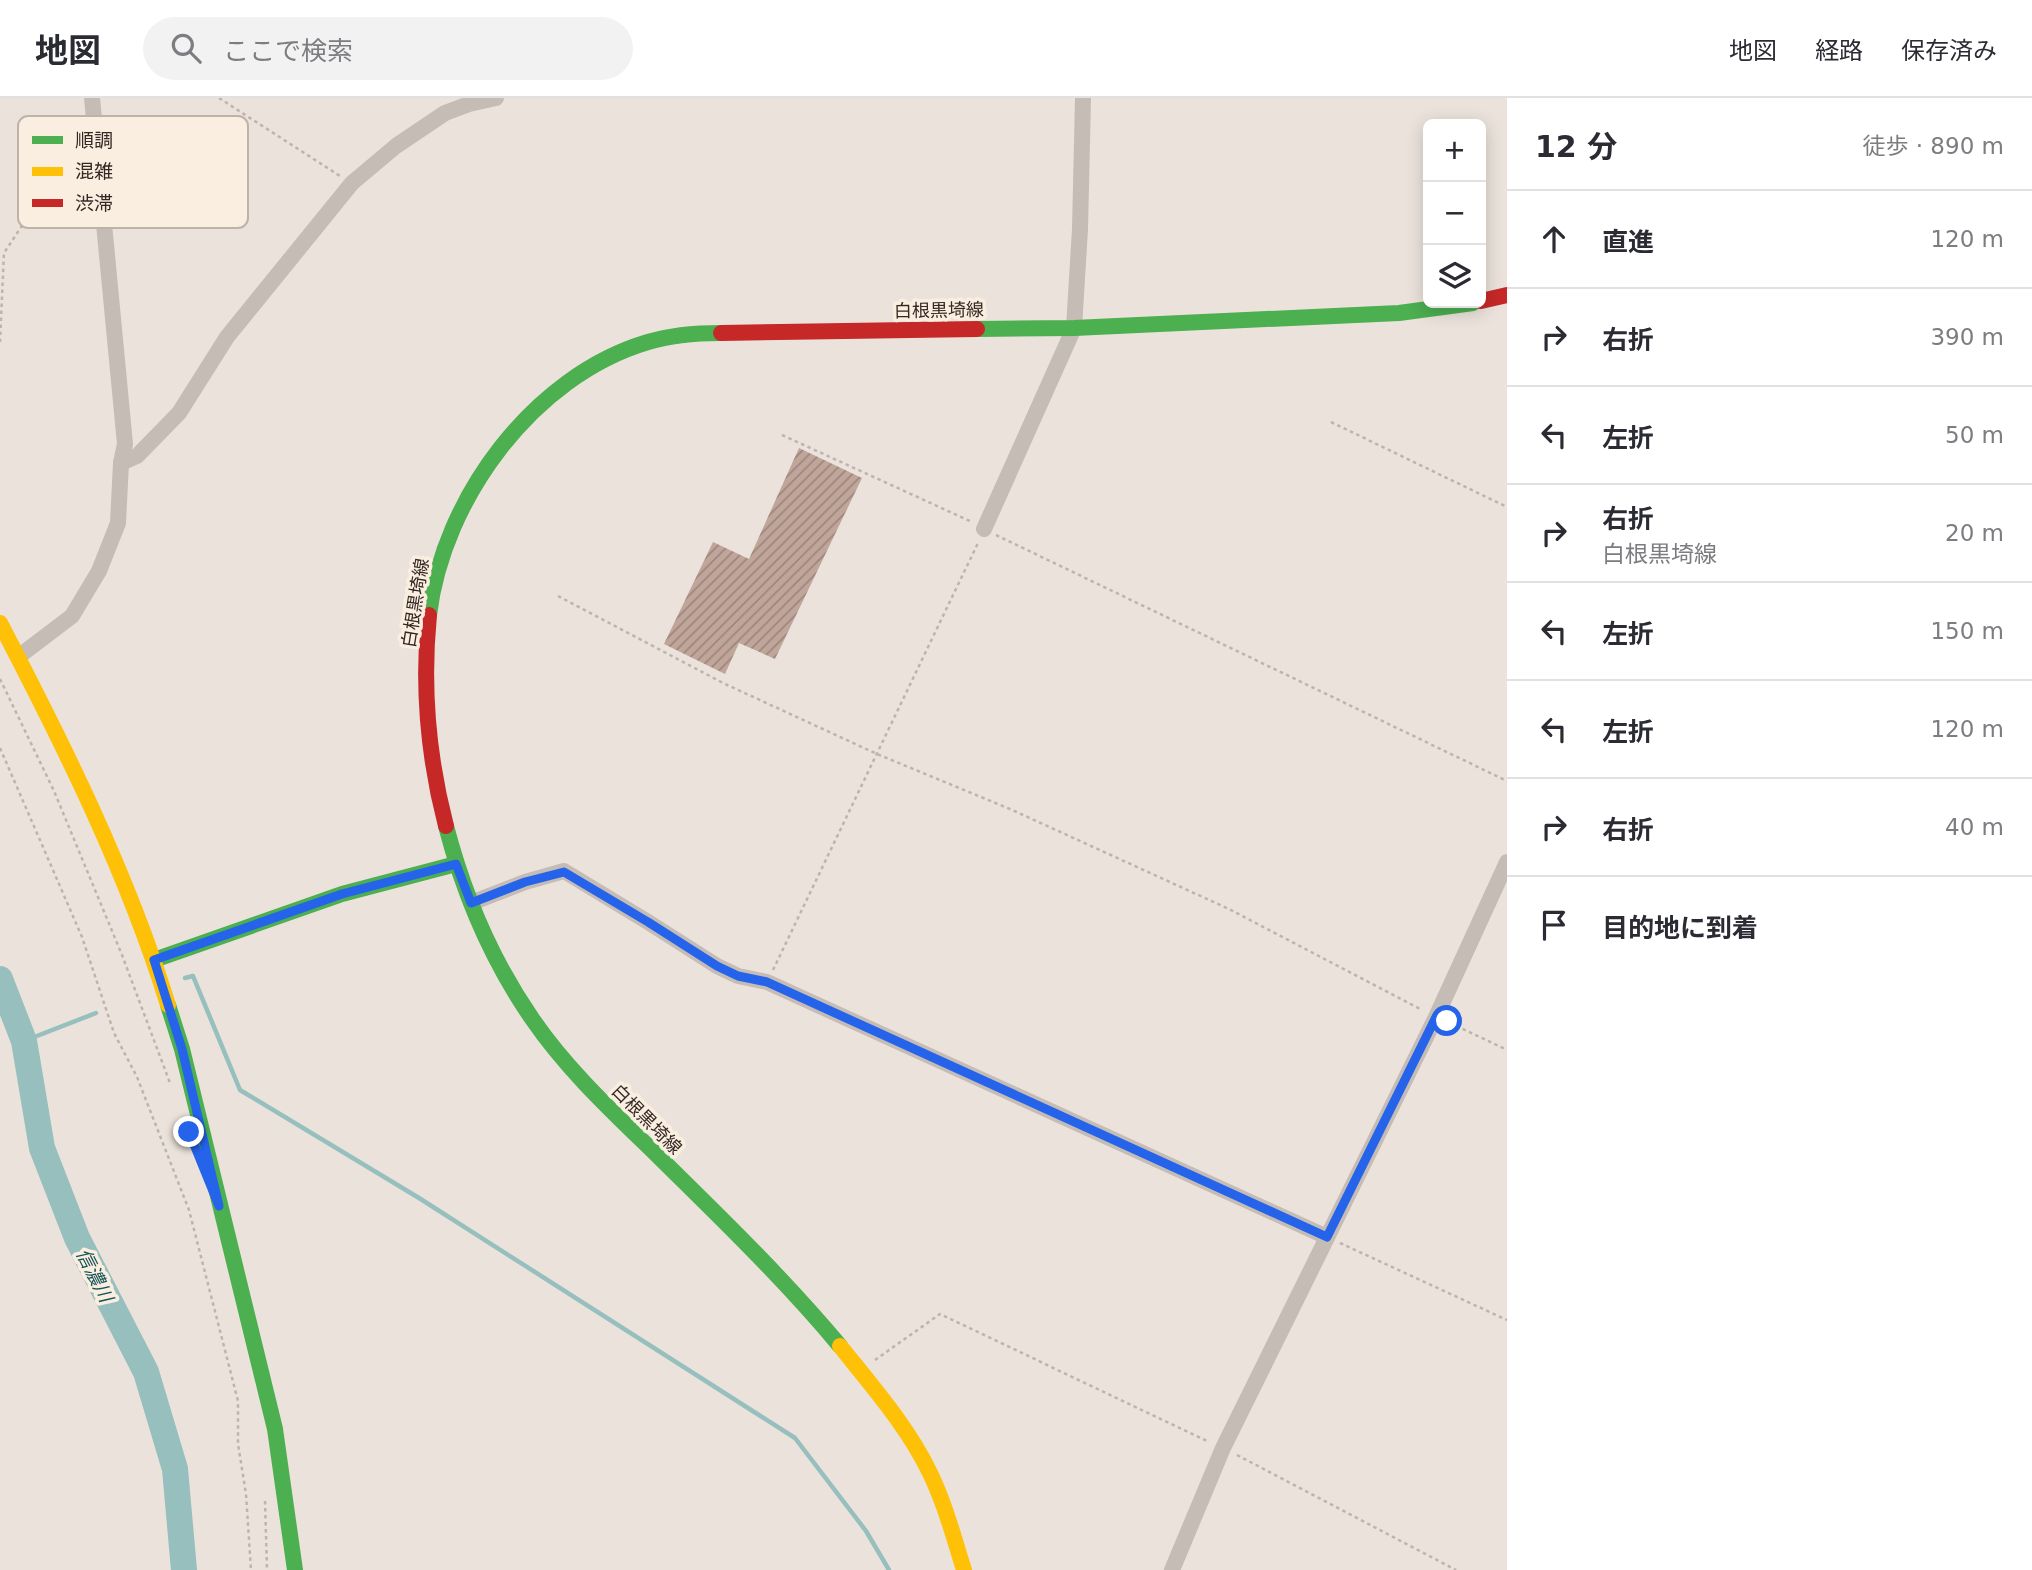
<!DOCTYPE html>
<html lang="ja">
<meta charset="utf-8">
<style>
:root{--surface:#fff;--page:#f2f2f3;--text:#2b2b33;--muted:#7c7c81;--line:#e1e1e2}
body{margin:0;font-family:"DejaVu Sans","Noto Sans JP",sans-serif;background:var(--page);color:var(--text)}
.controls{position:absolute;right:21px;top:21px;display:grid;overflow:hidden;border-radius:10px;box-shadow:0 4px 18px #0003}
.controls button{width:63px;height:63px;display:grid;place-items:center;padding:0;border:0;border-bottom:2px solid var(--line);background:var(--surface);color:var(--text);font:35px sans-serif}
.stop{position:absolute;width:21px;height:21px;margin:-16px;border:5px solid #2563eb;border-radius:50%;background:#fff}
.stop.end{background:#2563eb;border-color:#fff;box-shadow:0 2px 7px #0008}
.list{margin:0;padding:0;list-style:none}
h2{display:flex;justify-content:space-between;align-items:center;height:91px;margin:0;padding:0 28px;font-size:30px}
h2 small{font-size:23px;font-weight:400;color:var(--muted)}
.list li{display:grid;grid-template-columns:46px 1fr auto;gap:21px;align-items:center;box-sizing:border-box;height:98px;padding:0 28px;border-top:2px solid var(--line)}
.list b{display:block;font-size:26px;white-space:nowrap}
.list p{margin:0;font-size:23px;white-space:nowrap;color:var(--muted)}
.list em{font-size:23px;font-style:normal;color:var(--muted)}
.icon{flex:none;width:38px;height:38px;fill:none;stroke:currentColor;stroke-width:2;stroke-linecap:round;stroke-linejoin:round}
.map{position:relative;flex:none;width:1507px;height:1472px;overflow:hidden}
header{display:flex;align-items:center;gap:42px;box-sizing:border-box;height:98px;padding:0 35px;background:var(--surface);border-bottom:2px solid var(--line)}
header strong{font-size:33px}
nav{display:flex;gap:38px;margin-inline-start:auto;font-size:24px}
.search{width:490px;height:63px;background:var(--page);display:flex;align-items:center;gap:18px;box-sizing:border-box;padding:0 24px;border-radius:38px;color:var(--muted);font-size:26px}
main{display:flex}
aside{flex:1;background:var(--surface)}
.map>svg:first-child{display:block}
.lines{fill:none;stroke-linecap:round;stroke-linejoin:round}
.stream{stroke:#96bfbe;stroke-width:4.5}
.river{stroke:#96bfbe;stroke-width:26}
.building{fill:url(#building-hatch)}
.path{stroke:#bdb4ad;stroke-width:2.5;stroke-dasharray:3.5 3.5;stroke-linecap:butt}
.street{stroke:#c4bcb5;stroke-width:16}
.fast{stroke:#4caf50;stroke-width:16}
.slow{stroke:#ffc107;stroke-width:16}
.jam{stroke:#c62828;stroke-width:16}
.route{stroke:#2563eb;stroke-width:9}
.labels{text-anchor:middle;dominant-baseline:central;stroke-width:7;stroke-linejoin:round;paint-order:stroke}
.street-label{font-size:18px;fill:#342824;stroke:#faeee0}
.water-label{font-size:19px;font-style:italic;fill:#165458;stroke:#faeee0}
.key{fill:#faeee0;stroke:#bfb3a8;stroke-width:2}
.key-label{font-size:19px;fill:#342824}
</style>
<header>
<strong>地図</strong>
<div class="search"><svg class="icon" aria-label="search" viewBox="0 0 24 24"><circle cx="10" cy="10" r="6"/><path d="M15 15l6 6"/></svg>ここで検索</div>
<nav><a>地図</a><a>経路</a><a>保存済み</a></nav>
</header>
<main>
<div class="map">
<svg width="1507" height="1472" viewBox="0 0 1507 1472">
<defs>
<pattern id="building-hatch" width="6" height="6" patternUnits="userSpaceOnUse" patternTransform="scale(1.75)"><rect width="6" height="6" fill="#c0a59b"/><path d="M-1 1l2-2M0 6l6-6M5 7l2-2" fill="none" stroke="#9d867e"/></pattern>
</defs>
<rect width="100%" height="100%" fill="#ebe3db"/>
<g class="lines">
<g class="stream">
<polyline points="185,880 193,878 240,992 419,1100 795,1340 866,1433 889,1472"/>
<polyline points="24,943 96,915"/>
</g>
<polyline class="river" points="0,881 24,943 42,1050 77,1140 146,1274 175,1371 184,1472"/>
</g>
<polygon class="building" points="799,350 862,380 775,561 739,545 725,576 664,546 713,444 749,461"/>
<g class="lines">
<g class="path">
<polyline points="219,0 340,78"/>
<polyline points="0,244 4,155 81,38"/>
<polyline points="1331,324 1507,409"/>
<polyline points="782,337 972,424"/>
<polyline points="996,437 1507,683"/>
<polyline points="558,498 723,585 877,656 1010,711 1229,811 1422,912"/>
<polyline points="0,581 54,693 122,857 170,985"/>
<polyline points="0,650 82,839 114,935 137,979 189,1112 238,1303 238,1346 246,1396 251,1472"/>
<polyline points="773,872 978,445"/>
<polyline points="1450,925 1507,952"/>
<polyline points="1340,1145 1507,1222"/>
<polyline points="875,1262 940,1216 1209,1344"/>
<polyline points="1237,1357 1456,1472"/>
<polyline points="265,1403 267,1472"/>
</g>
<g class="street">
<polyline points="121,365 137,358 179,315 227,239 352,85 396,48 445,15 469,6 496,0"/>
<polyline points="984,431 1074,230 1080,131 1083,0"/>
<polyline points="18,559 72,518 99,473 118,425 121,365 125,346 92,0"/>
<polyline points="471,805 525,784 564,773 648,824 717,868 738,878 767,884 1327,1139"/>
<polyline points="1172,1472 1223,1350 1436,919 1507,764"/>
</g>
<g class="fast">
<polyline points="977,231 1074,230 1399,215 1473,205"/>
<path d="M429 517C443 401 533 278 648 244 671 237 697 235 721 235"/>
<path d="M446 728C464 797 492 863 533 922 568 973 615 1016 659 1059 721 1120 784 1181 840 1248"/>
<polyline points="154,862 342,796 456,766"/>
<polyline points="168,907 182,951 275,1331 295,1472"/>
</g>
<g class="slow">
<path d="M0 525C64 648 127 774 168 907"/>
<path d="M840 1248C872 1288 908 1329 930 1375 945 1406 954 1440 964 1472"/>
</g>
<g class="jam">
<polyline points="1481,203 1507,197"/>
<polyline points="721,235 977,231"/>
<path d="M429 517C422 588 428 659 446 728"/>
</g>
</g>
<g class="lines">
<polyline class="route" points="189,1034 219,1108 182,951 154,862 342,796 456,766 471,805 525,784 564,774 648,824 717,868 738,878 767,884 1327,1139 1436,919 1447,923"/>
</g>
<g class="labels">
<g class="street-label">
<text transform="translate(939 212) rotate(-1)">白根黒埼線</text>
<text transform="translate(415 505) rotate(-81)">白根黒埼線</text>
<text transform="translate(647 1021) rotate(45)">白根黒埼線</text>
</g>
<g class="water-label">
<text transform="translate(95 1177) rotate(63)">信濃川</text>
</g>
</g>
<rect x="18" y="18" width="230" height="112" rx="10" class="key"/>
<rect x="32" y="38" width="31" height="8" fill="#4caf50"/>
<rect x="32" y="69" width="31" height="9" fill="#ffc107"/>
<rect x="32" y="101" width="31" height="8" fill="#c62828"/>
<g class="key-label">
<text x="75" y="49">順調</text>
<text x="75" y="80">混雑</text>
<text x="75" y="112">渋滞</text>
</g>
</svg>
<div class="controls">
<button>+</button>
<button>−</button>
<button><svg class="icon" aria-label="layers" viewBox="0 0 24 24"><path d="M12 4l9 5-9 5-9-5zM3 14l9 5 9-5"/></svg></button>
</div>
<div class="stop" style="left:1447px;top:923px"></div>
<div class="stop end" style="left:189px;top:1034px"></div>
</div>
<aside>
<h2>12 分<small>徒歩 · 890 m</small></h2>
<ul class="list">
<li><svg class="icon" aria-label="ahead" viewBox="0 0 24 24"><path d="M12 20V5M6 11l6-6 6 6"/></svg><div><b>直進</b></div><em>120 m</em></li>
<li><svg class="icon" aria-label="right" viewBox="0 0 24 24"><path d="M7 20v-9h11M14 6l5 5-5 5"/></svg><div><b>右折</b></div><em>390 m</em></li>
<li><svg class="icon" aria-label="left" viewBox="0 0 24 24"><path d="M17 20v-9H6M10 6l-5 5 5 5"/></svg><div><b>左折</b></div><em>50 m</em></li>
<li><svg class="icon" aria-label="right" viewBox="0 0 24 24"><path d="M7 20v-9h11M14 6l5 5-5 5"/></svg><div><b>右折</b><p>白根黒埼線</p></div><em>20 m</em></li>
<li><svg class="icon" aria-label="left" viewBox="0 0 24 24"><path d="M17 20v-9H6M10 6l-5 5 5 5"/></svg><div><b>左折</b></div><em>150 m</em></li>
<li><svg class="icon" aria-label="left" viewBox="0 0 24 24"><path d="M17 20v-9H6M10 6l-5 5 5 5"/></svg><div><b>左折</b></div><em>120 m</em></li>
<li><svg class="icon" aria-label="right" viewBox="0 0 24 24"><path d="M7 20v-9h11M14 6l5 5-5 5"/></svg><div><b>右折</b></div><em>40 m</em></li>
<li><svg class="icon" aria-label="arrive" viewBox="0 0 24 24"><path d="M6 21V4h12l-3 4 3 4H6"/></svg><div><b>目的地に到着</b></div></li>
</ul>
</aside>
</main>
